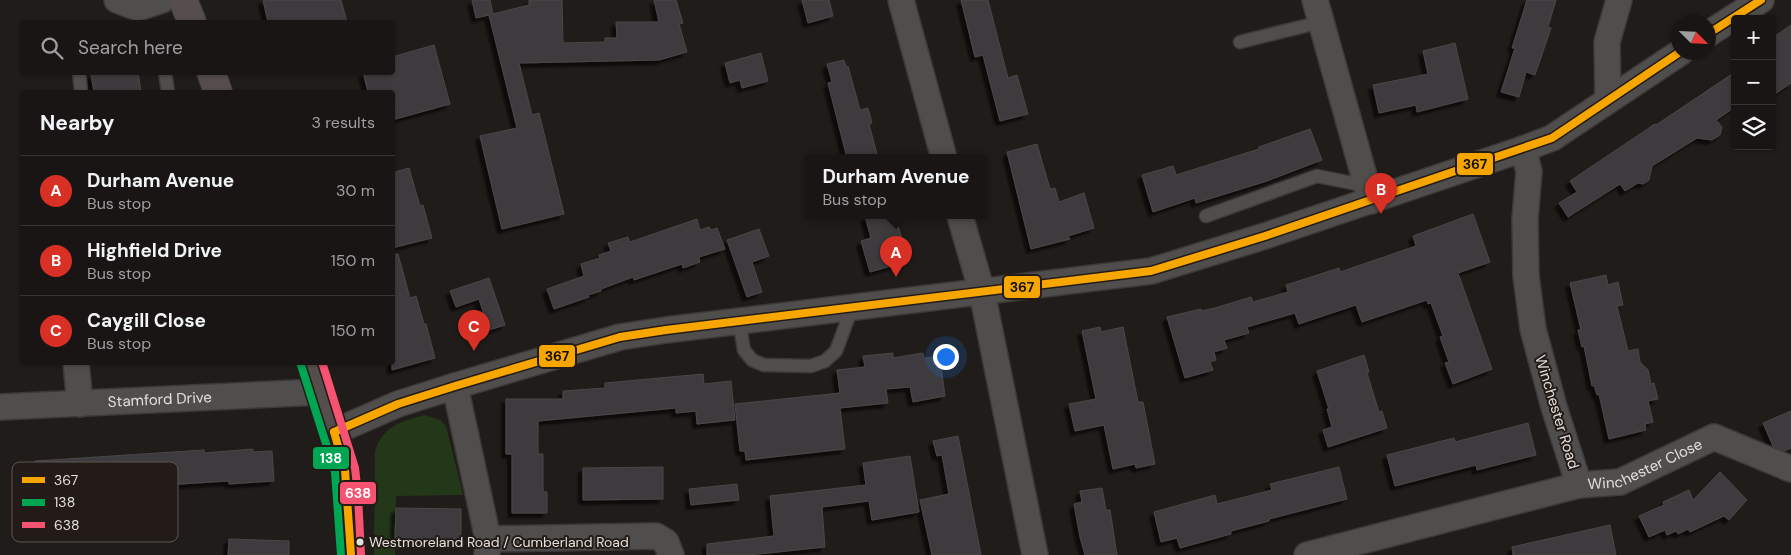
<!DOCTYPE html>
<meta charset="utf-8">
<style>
:root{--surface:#181514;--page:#211e1d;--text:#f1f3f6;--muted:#9f9fa0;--line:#363434;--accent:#d93025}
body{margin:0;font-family:"DM Sans",sans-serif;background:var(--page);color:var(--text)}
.controls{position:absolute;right:15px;top:15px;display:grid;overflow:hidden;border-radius:5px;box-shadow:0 1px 4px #0004}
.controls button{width:45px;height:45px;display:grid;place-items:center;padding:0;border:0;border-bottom:1px solid var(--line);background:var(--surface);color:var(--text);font:25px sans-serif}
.compass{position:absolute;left:1671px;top:15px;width:45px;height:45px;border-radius:50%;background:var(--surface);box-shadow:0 1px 4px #0004;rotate:114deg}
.you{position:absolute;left:945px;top:356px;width:18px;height:18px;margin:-12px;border:4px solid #fff;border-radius:50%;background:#1a73e8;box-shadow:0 0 0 8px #1a73e833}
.badge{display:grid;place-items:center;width:32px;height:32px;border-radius:50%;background:var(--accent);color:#fff;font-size:16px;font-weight:700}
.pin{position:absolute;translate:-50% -41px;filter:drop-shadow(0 1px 2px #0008)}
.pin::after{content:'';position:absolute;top:26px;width:18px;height:15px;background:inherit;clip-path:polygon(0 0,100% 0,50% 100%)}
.popup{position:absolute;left:805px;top:154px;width:182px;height:65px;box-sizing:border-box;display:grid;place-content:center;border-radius:5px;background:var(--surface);filter:drop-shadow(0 1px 4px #0005);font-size:16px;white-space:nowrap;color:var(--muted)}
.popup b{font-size:19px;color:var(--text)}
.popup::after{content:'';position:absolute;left:50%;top:100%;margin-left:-10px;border:10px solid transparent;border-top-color:var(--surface)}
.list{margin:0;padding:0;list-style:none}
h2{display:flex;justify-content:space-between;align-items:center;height:65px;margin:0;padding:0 20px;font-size:21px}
h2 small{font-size:16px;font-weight:400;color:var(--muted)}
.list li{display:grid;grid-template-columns:32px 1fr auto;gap:15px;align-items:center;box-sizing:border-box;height:70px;padding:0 20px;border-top:1px solid var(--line)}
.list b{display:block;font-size:19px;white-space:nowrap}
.list p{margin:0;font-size:16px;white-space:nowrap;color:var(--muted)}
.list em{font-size:16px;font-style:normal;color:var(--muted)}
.icon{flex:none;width:28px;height:28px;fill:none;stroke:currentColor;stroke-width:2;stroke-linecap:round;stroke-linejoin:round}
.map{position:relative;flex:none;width:1791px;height:555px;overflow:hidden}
.search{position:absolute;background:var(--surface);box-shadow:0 1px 4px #0004;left:20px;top:20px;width:375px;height:55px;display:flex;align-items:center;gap:12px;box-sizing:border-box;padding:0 18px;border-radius:5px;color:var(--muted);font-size:19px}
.panel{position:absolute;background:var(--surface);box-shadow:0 1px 4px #0004;left:20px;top:90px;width:375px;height:275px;border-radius:5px}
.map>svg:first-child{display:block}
.green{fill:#233818}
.building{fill:#3e3b3c;stroke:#4a4748;filter:url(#shadow)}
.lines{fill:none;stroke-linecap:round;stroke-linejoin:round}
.lane-casing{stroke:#3d3938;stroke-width:15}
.street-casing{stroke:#3d3938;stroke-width:28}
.secondary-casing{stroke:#3d3938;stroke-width:30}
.lane{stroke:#504e4c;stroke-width:12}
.street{stroke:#504e4c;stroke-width:25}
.secondary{stroke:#554e4c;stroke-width:28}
.bus-1-casing{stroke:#231b17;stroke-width:11}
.bus-2-casing{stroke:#231b17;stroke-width:11}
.bus-3-casing{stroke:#231b17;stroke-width:11}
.bus-1{stroke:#f7a600;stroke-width:8}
.bus-2{stroke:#00a651;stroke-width:8}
.bus-3{stroke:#f65372;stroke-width:8}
.bus-dot{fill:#e4dfdb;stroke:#231b17;stroke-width:2}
.labels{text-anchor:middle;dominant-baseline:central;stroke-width:4;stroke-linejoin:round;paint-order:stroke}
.bus-label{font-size:14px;fill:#e4dfdb;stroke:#231b17;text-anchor:start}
.street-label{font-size:15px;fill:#e4dfdb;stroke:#231b17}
.key{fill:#231b17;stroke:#5d5652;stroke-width:1}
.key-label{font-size:14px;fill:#e4dfdb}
.line-badge{stroke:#231b17;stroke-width:2}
.badge-label{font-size:14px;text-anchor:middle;font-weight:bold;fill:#fff}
.pale-badge-label{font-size:14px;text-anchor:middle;font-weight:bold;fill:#111}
</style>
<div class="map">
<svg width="1791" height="555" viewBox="0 0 1791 555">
<defs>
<filter id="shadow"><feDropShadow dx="-4.5" dy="4.5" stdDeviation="1" flood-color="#0009"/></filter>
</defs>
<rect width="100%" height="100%" fill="#201c1a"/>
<path class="green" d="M425 415 440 420 446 426 463 495 396 496 395 555H374L375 451C383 426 401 421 425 415Z"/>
<g class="building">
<polygon points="263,0 341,0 347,22 268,22"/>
<polygon points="472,0 490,0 493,14 529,5 529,0 562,0 563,43 605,42 605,38 617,38 616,22 659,22 654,0 676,0 683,23 679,24 687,52 659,60 519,63 532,115 539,113 564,214 502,229 480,136 517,128 489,15 476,18"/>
<polygon points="802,0 829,0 833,16 808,23"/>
<polygon points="961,0 988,0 1008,78 1017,75 1028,114 1000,121 983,55 975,57"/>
<polygon points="1527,0 1556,0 1548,27 1551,28 1535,75 1526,72 1519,97 1501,92 1515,48 1512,48"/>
<polygon points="1791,25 1791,83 1772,96 1772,38"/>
<polygon points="1455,43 1468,99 1417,112 1416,105 1379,113 1373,85 1428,74 1423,51"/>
<polygon points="434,45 450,104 392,120 392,92 368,92 363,72 392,72 392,57"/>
<polygon points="761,53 768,81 742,88 740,80 730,83 725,63"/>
<polygon points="844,60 846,67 848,66 860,110 868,108 872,123 869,124 878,158 847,158 828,83 832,82 827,64"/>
<polygon points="107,72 138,72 141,92 94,92 91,75"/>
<polygon points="1735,72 1735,107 1716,120 1722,127 1720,135 1712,140 1697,138 1652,166 1649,180 1643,184 1638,183 1625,191 1620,184 1568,217 1559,203 1577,192 1570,181 1655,124 1656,125"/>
<polygon points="1310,129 1322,160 1267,181 1196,203 1195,198 1153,212 1142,175 1173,166 1176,175 1259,149 1259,147"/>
<polygon points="1037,144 1050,189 1055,188 1059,202 1084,193 1094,228 1068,236 1070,239 1031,249 1007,152"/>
<polygon points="409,168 420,206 423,205 432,238 392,248 392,173"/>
<polygon points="1473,214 1490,262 1458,273 1492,369 1453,384 1445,363 1449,362 1440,337 1443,336 1431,303 1428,304 1427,300 1362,322 1356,305 1299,324 1295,313 1247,327 1249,333 1224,340 1227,348 1214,352 1216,360 1210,362 1213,370 1185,378 1167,317 1201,309 1201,311 1215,308 1251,297 1253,302 1288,292 1286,285 1339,268 1340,272 1416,246 1413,236"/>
<polygon points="865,216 895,216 909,261 870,272 861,241 871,238"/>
<polygon points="697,219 700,230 709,227 711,230 717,228 725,249 699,257 700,262 683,268 682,264 634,280 633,277 601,289 601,291 588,295 589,297 554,309 547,289 584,276 581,264 600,258 599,255 611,251 608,243 628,237 630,242"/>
<polygon points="759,229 769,256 752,262 762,292 747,297 727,240"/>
<polygon points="392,254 398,254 410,298 416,296 424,324 426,324 435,358 392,370"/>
<polygon points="1606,275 1608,285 1618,282 1623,305 1617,306 1628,351 1638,349 1640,362 1648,370 1651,384 1654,383 1658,399 1648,401 1653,422 1645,424 1646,430 1609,439 1599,394 1597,395 1594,385 1592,386 1584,346 1582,347 1578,330 1581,330 1570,283"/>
<polygon points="489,278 505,325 489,330 479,299 456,307 450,291"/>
<polygon points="1100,327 1101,332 1123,327 1138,402 1143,402 1155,464 1136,468 1135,464 1113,469 1104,425 1075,431 1069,404 1096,399 1082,331"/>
<polygon points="893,353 893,358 923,353 924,358 933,357 934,361 940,359 945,396 913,402 910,387 886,389 888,403 840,408 845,449 746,460 745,451 740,451 735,404 840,393 837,370 865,367 863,356"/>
<polygon points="1364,355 1369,372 1367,373 1379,412 1382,411 1387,428 1328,447 1323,430 1332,427 1327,409 1329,409 1317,371"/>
<polygon points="703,374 704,384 731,381 735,420 697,424 696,411 676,413 676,408 538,421 538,454 543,454 543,492 547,492 547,513 512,513 512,454 506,454 506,399 563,399 563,391 605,388 605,383"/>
<polygon points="1791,411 1791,448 1784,451 1773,446 1763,423"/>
<polygon points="1528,423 1536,455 1477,470 1476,465 1395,486 1387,455 1454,438 1455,442"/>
<polygon points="958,436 981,555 932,555 920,500 949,494 942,455 937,456 933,441"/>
<polygon points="253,449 253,452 272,451 274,481 229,484 229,481 37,493 35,461 204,450 204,453"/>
<polygon points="910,456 919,512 872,520 869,501 822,507 825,547 749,555 707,555 707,544 774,536 770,496 866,485 863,463"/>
<polygon points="663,467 663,499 583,500 583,468"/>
<polygon points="1339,467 1347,499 1269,519 1269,521 1231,531 1231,534 1180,548 1177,538 1161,542 1154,512 1215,495 1217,504 1272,490 1270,484"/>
<polygon points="1720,472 1747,500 1729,520 1724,516 1690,532 1688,529 1678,534 1676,531 1667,535 1665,530 1649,537 1639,516 1664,505 1663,502 1689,490 1693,500"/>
<polygon points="737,484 739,500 691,505 689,489"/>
<polygon points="1102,488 1106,510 1110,510 1117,555 1085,555 1080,537 1074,504 1082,502 1080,491"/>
<polygon points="396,508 461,509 461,539 395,538"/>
<polygon points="1610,525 1616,555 1513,555 1512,547"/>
<polygon points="229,539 289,541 289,555 228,555"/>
</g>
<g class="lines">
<g class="lane-casing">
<g id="lane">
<polyline points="1240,42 1321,22"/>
<polyline points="79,72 81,92"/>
<polyline points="165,72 168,92"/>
<polyline points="1206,216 1317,176 1367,186"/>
<polyline points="739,321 744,350 752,360 764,365 811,366 825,361 836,351 852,308"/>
</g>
</g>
<g class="street-casing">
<g id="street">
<polyline points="117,0 138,8 162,0"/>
<polyline points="901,0 944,158"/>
<polyline points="1315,0 1371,201"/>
<polyline points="1708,34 1761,0"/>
<polyline points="1608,100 1607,42 1619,0"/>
<polyline points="960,216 982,292 1035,555"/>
<polyline points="76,362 80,404"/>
<polyline points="455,386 488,539 487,555"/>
<path id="s1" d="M0 407 320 392"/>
<polyline points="334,432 398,404 455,386 620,337 666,330 1151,271 1265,236 1523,149 1552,138 1681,52"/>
<path id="s2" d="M1579 485 1620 482 1714 437 1791 469"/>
<polyline points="488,539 656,536 666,542 671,555"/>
<polyline points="1307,555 1579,485 1554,407 1533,329 1526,276 1525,219 1529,171 1523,149"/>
</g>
</g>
<g class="secondary-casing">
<g id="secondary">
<polyline points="183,0 192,22"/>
<polyline points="211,72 218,92"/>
<polyline points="311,362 345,470 348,495 351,555"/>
</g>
</g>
<use href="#lane" class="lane"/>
<use href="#street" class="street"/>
<use href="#secondary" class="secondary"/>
<g class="bus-1-casing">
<g id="bus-1">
<polyline points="1708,34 1761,0"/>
<polyline points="334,432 398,404 455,386 620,337 666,330 1151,271 1265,236 1552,138 1680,52"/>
<polyline points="334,432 345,470 351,555"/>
</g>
</g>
<g class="bus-2-casing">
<polyline id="bus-2" points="301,365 335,472 341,555"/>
</g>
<g class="bus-3-casing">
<polyline id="bus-3" points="322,362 355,468 358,495 361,555"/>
</g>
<use href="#bus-1" class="bus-1"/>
<use href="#bus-2" class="bus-2"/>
<use href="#bus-3" class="bus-3"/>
</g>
<circle class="bus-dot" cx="360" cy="542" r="4.5"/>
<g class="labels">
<g class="bus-label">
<text x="369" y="542">Westmoreland Road / Cumberland Road</text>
</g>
<g class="street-label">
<text stroke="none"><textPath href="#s1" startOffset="160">Stamford Drive</textPath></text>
<text transform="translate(1557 412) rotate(73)">Winchester Road</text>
<text stroke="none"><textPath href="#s2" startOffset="70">Winchester Close</textPath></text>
</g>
</g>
<rect x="12" y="462" width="166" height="80" rx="8" class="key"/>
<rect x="22" y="477" width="23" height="6" fill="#f7a600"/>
<rect x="22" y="499" width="23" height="7" fill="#00a651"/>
<rect x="22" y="522" width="23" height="6" fill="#f65372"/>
<g class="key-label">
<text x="54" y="485">367</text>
<text x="54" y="507">138</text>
<text x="54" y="530">638</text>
</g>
<g class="line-badge">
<rect x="1456" y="152" width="38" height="24" rx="5" fill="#f7a600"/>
<rect x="1003" y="275" width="38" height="24" rx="5" fill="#f7a600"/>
<rect x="538" y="344" width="38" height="24" rx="5" fill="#f7a600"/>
<rect x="312" y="446" width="38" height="24" rx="5" fill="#00a651"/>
<rect x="339" y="481" width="38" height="24" rx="5" fill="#f65372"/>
</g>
<g class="badge-label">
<text x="331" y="463">138</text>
<text x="358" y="498">638</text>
</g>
<g class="pale-badge-label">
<text x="1475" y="169">367</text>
<text x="1022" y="292">367</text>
<text x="557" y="361">367</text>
</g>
</svg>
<div class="controls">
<button>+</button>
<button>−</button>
<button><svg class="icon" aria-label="layers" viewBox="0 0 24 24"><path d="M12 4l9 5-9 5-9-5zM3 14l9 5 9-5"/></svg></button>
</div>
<svg class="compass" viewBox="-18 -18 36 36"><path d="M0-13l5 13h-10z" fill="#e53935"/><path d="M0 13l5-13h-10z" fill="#9f9fa0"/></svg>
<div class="you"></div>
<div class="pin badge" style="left:896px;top:277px">A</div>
<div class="popup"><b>Durham Avenue</b>Bus stop</div>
<div class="pin badge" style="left:1381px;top:214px">B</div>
<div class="pin badge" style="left:474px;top:351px">C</div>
<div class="search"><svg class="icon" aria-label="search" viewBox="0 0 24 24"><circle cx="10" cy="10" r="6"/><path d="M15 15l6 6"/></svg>Search here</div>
<section class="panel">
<h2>Nearby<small>3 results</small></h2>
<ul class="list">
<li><span class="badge">A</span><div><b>Durham Avenue</b><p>Bus stop</p></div><em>30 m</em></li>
<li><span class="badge">B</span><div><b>Highfield Drive</b><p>Bus stop</p></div><em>150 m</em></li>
<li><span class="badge">C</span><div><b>Caygill Close</b><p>Bus stop</p></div><em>150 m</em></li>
</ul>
</section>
</div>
